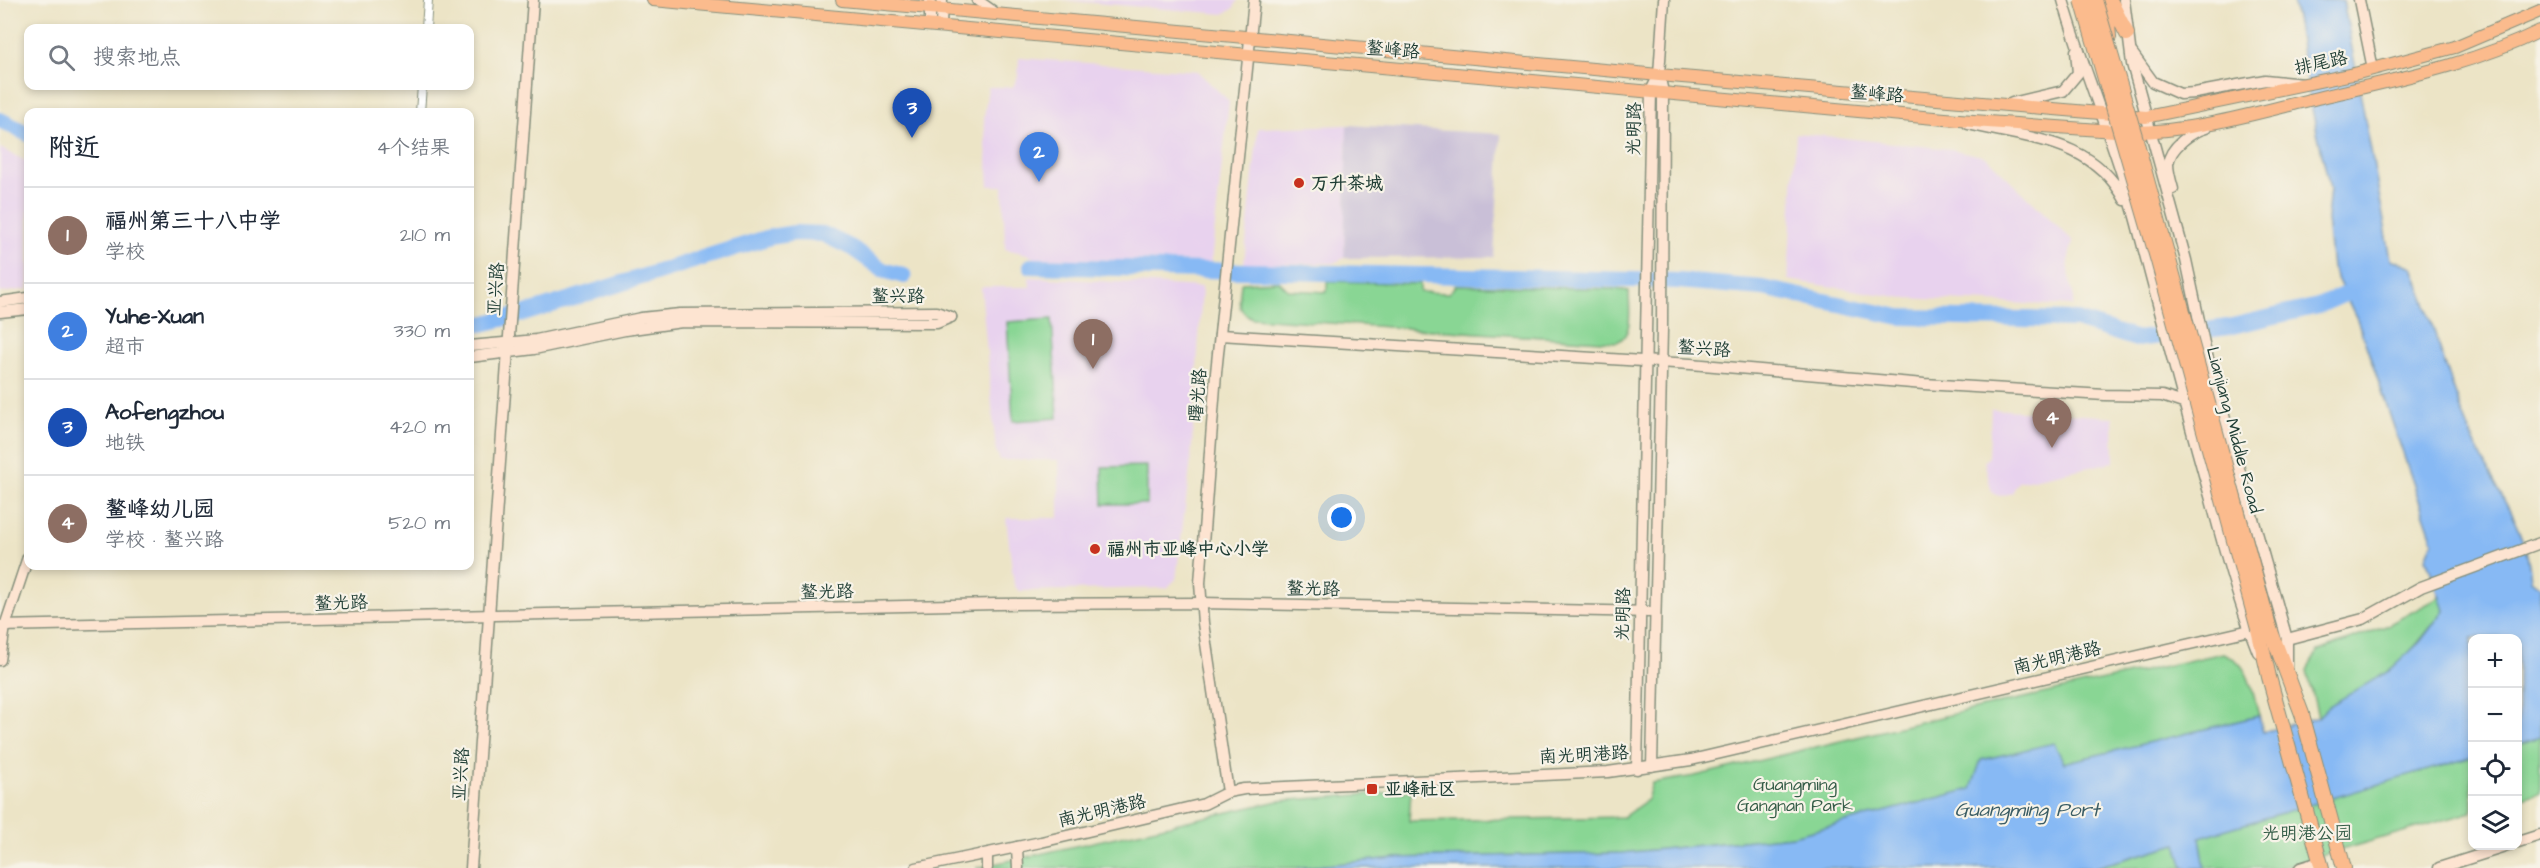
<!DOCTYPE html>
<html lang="zh">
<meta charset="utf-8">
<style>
:root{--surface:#fff;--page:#f6f6f7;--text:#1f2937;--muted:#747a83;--line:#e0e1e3;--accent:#ea580c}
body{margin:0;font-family:"Architects Daughter","LXGW WenKai TC",sans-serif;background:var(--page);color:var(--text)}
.controls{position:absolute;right:18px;bottom:18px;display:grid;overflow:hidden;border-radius:12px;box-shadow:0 3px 9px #0003}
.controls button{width:54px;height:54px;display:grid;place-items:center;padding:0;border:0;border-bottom:2px solid var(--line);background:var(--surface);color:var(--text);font:30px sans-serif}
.you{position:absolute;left:1342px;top:518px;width:21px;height:21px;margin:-15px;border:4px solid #fff;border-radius:50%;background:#1a73e8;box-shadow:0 0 0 9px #1a73e833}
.badge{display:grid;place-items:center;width:39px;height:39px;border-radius:50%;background:var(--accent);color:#fff;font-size:20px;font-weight:700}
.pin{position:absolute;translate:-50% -50px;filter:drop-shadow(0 2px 3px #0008)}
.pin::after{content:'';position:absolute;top:32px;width:21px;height:18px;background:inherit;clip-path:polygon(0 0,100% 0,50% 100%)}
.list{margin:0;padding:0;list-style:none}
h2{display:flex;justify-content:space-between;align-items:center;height:78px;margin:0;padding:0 24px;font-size:26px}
h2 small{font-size:20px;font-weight:400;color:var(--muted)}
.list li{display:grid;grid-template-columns:39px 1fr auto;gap:18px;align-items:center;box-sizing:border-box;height:96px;padding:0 24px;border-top:2px solid var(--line)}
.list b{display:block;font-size:22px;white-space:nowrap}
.list p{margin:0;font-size:20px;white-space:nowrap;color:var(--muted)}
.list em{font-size:20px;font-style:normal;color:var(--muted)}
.icon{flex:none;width:33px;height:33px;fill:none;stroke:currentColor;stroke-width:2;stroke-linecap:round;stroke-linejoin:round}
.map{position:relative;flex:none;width:2540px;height:868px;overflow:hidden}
.search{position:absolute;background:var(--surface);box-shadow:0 3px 9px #0003;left:24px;top:24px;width:450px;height:66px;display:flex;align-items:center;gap:15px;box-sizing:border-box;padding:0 21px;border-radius:12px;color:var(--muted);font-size:22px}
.panel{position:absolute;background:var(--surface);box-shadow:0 3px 9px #0003;left:24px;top:108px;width:450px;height:462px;border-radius:12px}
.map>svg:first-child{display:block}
.built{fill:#e8d2ee}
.industrial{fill:#c9bfd7}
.green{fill:#89d694;stroke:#548a64;stroke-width:1.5}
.water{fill:#87b9f4;stroke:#537b94;stroke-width:1.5}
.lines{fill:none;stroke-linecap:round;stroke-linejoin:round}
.river{stroke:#87b9f4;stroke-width:16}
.street-casing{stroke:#86907d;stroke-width:10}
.secondary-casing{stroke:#86907d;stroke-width:13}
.primary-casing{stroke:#86907d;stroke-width:14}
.highway-casing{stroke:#86907d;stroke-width:16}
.street{stroke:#fff;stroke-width:8}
.secondary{stroke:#fde4d1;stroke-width:10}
.primary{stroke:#fbbb8d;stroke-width:12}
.highway{stroke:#fbbb8d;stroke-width:14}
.highway-bridge-casing{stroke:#86907d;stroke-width:16;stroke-linecap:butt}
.highway-bridge{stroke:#fbbb8d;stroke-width:14}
.poi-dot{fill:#c8321e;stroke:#f7f3e8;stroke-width:2}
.labels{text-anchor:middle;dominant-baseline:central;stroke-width:4.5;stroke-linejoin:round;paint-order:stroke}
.street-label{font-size:18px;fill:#1f3d34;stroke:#f7f3e8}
.poi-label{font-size:18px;font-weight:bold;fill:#1f3d34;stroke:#f7f3e8;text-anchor:start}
.park-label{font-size:18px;fill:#345c47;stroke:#f7f3e8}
.water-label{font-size:20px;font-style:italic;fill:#395c64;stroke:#f7f3e8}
</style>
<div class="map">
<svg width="2540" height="868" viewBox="0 0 2540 868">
<rect width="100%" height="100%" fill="#f7f3e8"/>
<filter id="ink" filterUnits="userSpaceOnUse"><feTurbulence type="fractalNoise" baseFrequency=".0167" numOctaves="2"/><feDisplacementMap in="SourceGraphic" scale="12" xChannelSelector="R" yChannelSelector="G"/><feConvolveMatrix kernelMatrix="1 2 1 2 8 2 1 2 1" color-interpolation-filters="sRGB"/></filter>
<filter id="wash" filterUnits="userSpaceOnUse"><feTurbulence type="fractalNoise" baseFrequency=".008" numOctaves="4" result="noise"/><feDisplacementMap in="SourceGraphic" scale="24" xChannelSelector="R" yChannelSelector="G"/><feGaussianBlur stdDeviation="1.35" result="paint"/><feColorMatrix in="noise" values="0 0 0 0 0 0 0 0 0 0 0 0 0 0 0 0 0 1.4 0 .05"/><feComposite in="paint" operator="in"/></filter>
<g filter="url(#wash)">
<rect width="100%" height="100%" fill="#ece4c6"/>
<g class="built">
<polygon points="1060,0 1238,0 1233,9 1224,14"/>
<polygon points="1019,58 1197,71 1229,101 1211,262 1034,258 1027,254 1005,249 1003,186 989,186 984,118 988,87 1013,87 1018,76"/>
<polygon points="1347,125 1344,258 1334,263 1244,264 1258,128"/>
<polygon points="1796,133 1950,149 1986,157 2073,241 2068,261 2069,276 2073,293 2073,306 1904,298 1788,280"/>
<polygon points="0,148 28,162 28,289 0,293"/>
<polygon points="1029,277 1202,287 1191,460 1176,579 1167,588 1019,591 1014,585 1006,518 1059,518 1059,460 1000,460 996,451 981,287 1030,287"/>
<polygon points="1991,409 2113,417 2114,462 2018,482 2012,493 2001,496 1996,495 1992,492 1984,461 1989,457"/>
</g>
<polygon class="industrial" points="1347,125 1501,134 1494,257 1344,258"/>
<g class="green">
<path d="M1279 281 1288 290 1327 292V281L1420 284V292L1449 293 1456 285 1615 289 1629 291C1629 308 1634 335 1617 342L1252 318C1234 308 1240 301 1241 283Z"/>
<polygon points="1052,319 1058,418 1013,421 1007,322"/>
<polygon points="1147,466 1147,504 1103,504 1102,467"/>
<path d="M2440 597 2444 610C2427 632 2411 654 2388 671 2365 688 2338 698 2318 717L2307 670 2318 651 2384 627Z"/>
<path d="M2223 653C2250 662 2252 691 2259 716L2064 763 2054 744 1981 760 1972 789 1793 836 1622 853 1395 858 1297 868H976L1278 801 1411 791 1409 821 1623 817 1647 800 1652 783 1695 776 1953 714Z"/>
<polygon points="2540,737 2540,793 2518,799 2518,744"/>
<polygon points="2472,757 2472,812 2279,868 2093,868"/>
</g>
<path class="water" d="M2293 0H2343L2391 259 2413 267C2432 322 2448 379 2470 432 2489 481 2528 527 2531 580L2540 587V737L2518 744V638H2472V757L2200 837 2205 868H2184L2177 844 2093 868H1297L1395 858 1622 853 1793 836 1971 789 1981 760 2054 743 2064 763 2259 716 2263 732 2318 717 2329 706 2389 671 2420 642 2444 610 2426 558 2433 541 2357 319 2332 268 2327 219 2330 189 2310 100Z"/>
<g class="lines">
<g class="river">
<polyline points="0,120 28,134"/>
<polyline points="1031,266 1678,281 1763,288 1900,317 2077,320 2137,339 2228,327 2318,306 2363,286"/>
<polyline points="470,323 482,324 526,313 770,237 795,233 823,234 852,248 883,270 904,276"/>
</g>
</g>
</g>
<g filter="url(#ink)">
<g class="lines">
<g class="street-casing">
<g id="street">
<polyline points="426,28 428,0"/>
<polyline points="420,112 422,86"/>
</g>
</g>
<g class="secondary-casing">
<g id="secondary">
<polyline points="930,0 930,25"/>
<polyline points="977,0 997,14"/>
<path d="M2063 0C2085 76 2117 148 2137 224 2161 315 2184 405 2210 496 2224 548 2238 601 2258 652"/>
<polyline points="2124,0 2132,64 2186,260 2205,348 2287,639 2287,667"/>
<polyline points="2359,0 2373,69"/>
<polyline points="941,26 942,0"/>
<polyline points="2132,53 2153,82 2180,94 2195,93 2265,80 2304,84"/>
<polyline points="2012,103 2063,91 2078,73 2076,51"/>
<path d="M1968 124C2029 139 2093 139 2125 200"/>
<path d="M2173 189C2171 182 2168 172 2168 164 2170 147 2191 132 2206 128"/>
<polyline points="0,302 28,298"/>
<polyline points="0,312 28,309"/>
<polyline points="1220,335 1691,364 1924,384 2105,395 2162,396 2183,403"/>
<polyline points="470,346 536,340 641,318 680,314 936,312 951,317"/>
<polyline points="470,357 534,349 625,330 682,322 937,323 951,317"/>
<polyline points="0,626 997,604 1201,603 1654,612"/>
<polyline points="2287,639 2363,619 2421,587 2540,543"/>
<polyline points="0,660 5,626 28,557"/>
<polyline points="1652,766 1662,330 1663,92 1659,75 1664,0"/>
<polyline points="1637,769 1651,91 1659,75"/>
<polyline points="1228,792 1203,623 1200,583 1216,373 1254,0"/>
<polyline points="2518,842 2540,835"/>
<polyline points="1017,847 1018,868"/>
<polyline points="987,854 987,868"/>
<polyline points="471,868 533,0"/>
<polyline points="916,868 1041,842 1204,804 1228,792 1244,789 1608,772 1691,760 2250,630"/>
<polyline points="2300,868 2320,862"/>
<polyline points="2439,868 2508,846"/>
</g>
</g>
<g class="primary-casing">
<g id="primary">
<path d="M653 0 1945 119 2129 132C2186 133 2253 114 2309 100 2387 81 2467 67 2540 31"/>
<polyline points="842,0 1659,75 2146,117 2358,73 2455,47 2540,11"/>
</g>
</g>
<g class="highway-casing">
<g id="highway">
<polyline points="2106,0 2109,37"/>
<polyline points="2110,0 2127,34"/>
<polyline points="2269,626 2302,714 2344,868"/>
<polyline points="2258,629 2269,677 2322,868"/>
</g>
</g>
<use href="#street" class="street"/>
<use href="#secondary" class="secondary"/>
<use href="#primary" class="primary"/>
<use href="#highway" class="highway"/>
<g class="highway-bridge-casing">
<g id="highway-bridge">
<polyline points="2082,0 2158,261 2258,629"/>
<polyline points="2095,0 2135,136 2269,626"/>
</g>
</g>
<use href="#highway-bridge" class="highway-bridge"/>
</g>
</g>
<g class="poi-dot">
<circle cx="1299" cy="183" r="6"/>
<circle cx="1095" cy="549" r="6"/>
<rect x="1366" y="783" width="12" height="12" rx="3"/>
</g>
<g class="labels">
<g class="street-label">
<text transform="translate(1393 50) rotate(5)">鳌峰路</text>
<text transform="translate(2321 63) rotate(-12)">排尾路</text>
<text transform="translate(1877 94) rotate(5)">鳌峰路</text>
<text transform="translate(1634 129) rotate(-89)">光明路</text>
<text transform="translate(496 289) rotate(-86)">亚兴路</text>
<text x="898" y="296">鳌兴路</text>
<text transform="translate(1704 349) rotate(4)">鳌兴路</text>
<text transform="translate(1198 395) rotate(-85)">曙光路</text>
<text transform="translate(2234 430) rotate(75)">Lianjiang Middle Road</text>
<text transform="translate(1313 589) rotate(1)">鳌光路</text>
<text transform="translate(827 592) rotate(-1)">鳌光路</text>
<text transform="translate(341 603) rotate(-2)">鳌光路</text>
<text transform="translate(1623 614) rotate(-88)">光明路</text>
<text transform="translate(2057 658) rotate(-13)">南光明港路</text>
<text transform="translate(1584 755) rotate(-3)">南光明港路</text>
<text transform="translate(461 774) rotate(-86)">亚兴路</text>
<text transform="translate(1102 811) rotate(-13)">南光明港路</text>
</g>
<g class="poi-label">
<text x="1311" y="183">万升茶城</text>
<text x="1107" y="549">福州市亚峰中心小学</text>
<text x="1384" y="789">亚峰社区</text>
</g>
<g class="park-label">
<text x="1795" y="784">Guangming<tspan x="1795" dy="21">Gangnan Park</tspan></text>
<text x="2307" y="833">光明港公园</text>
</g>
<g class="water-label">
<text x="2027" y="810">Guangming Port</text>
</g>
</g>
</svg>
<div class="controls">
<button>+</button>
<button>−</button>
<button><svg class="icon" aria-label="locate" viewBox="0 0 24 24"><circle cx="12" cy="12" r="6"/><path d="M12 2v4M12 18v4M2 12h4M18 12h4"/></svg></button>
<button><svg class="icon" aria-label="layers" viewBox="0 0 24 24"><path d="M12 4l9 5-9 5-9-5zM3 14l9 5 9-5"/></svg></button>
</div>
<div class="you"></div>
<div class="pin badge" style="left:1093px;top:369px;background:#8d6e63">1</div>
<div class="pin badge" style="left:1039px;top:182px;background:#3f7fe0">2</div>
<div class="pin badge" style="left:912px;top:138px;background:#1a4fb4">3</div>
<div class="pin badge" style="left:2052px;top:448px;background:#8d6e63">4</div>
<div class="search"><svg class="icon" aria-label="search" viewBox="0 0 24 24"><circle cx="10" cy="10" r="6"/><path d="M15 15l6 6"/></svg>搜索地点</div>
<section class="panel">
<h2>附近<small>4个结果</small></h2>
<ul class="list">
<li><span class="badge" style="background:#8d6e63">1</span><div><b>福州第三十八中学</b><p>学校</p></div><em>210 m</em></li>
<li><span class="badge" style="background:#3f7fe0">2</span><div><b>Yuhe-Xuan</b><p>超市</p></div><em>330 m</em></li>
<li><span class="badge" style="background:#1a4fb4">3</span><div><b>Aofengzhou</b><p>地铁</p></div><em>420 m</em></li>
<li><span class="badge" style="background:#8d6e63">4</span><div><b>鳌峰幼儿园</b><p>学校 · 鳌兴路</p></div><em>520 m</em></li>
</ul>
</section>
</div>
